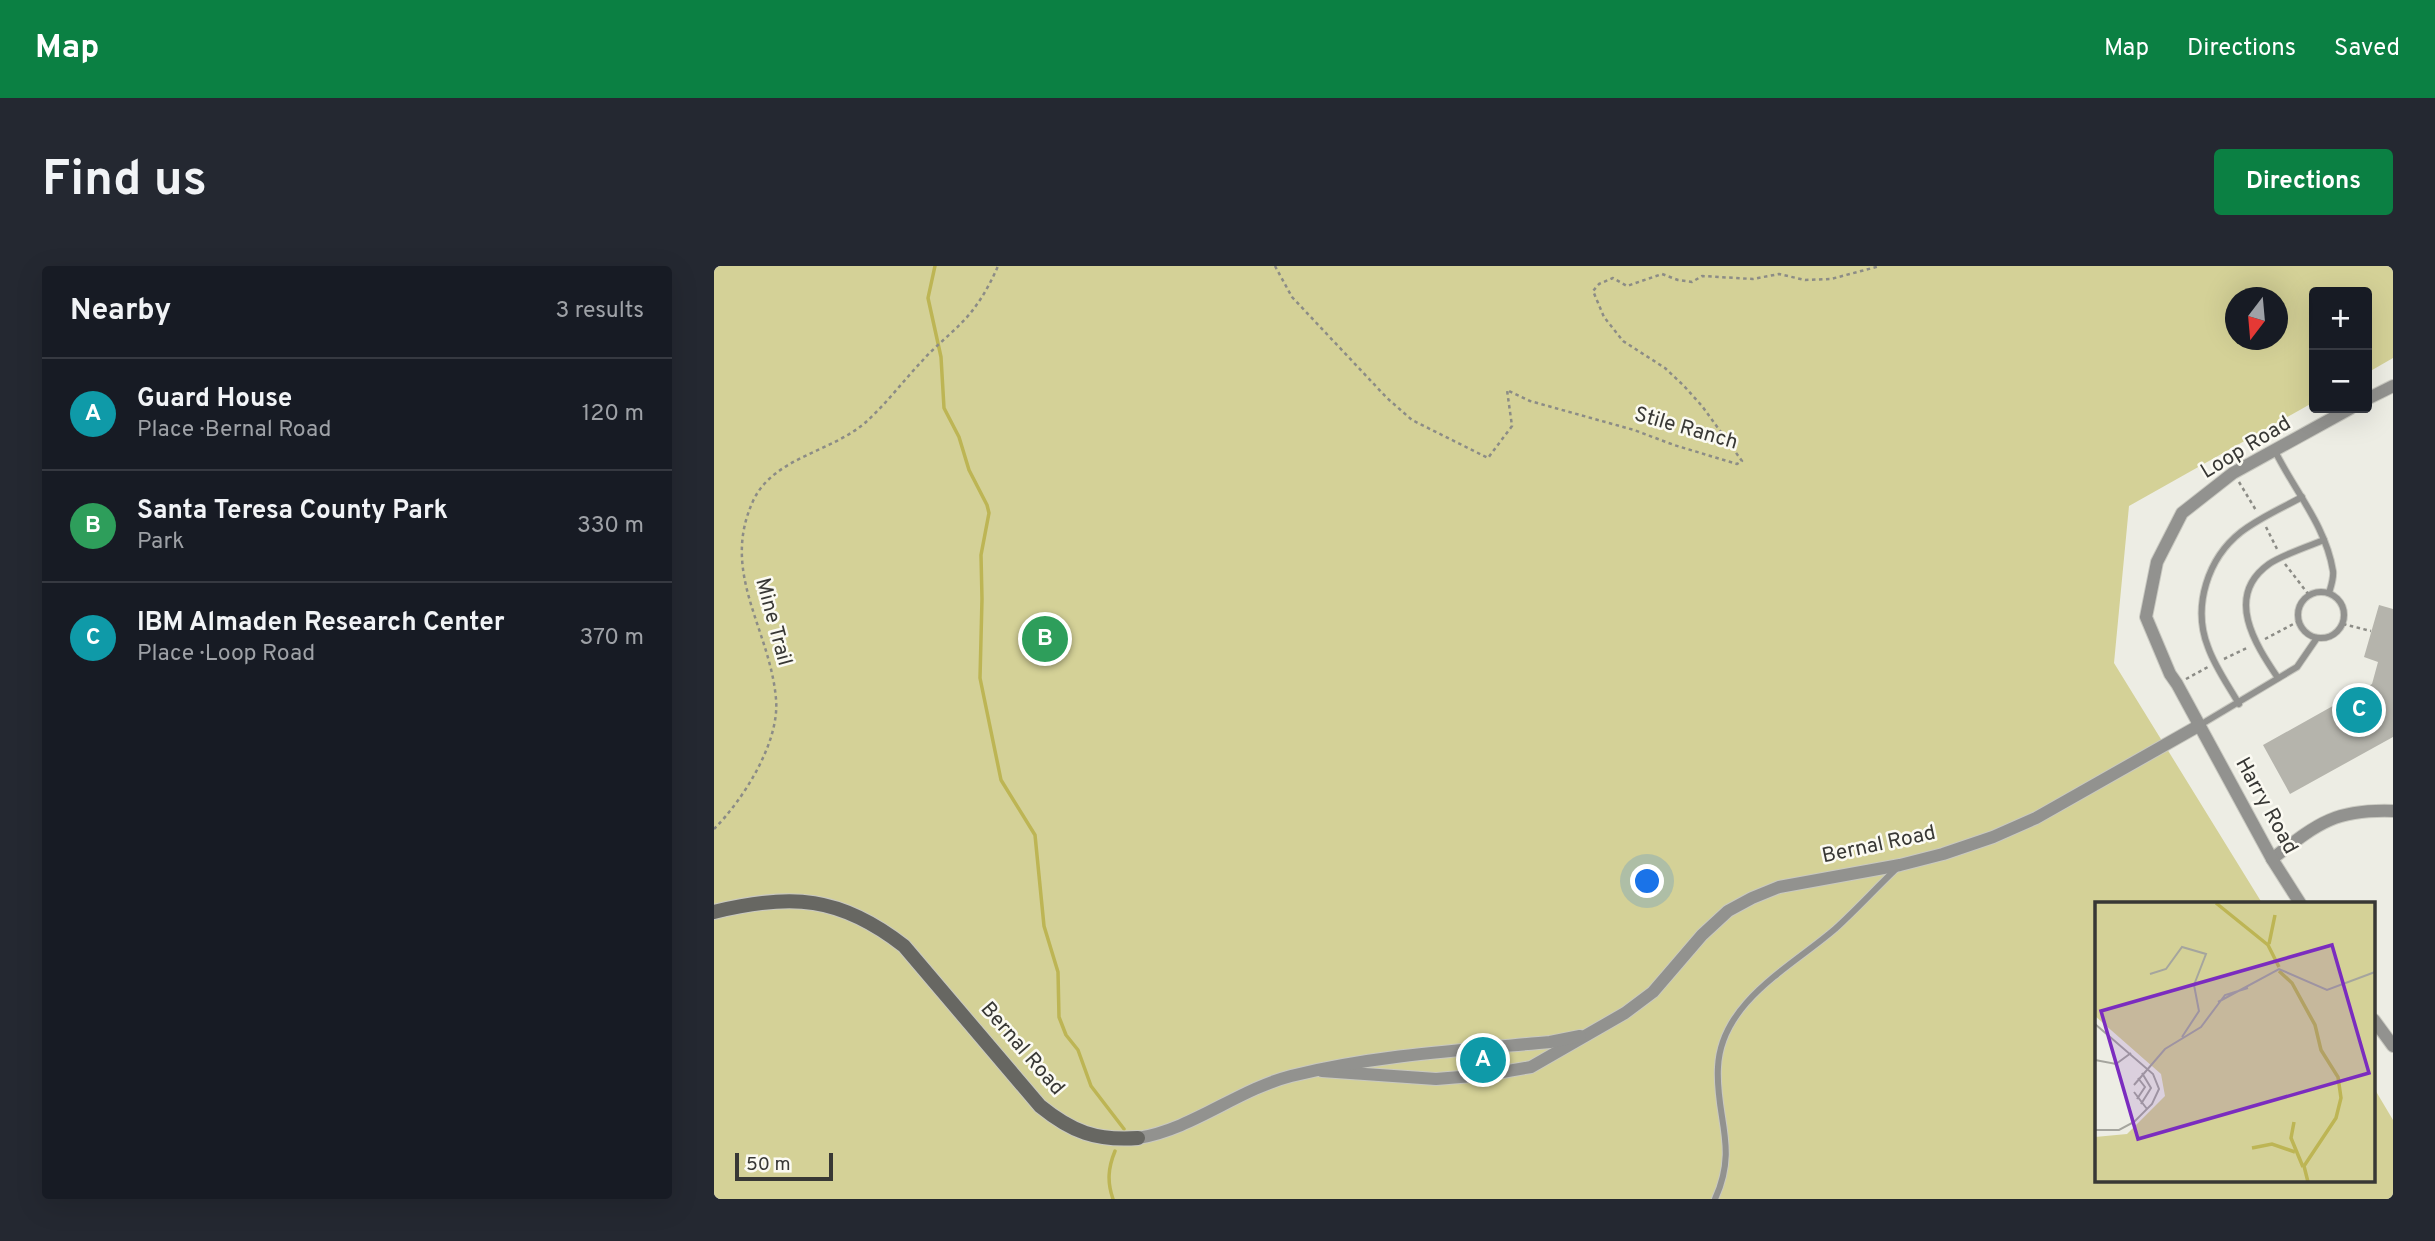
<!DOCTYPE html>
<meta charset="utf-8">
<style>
:root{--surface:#171b24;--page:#242831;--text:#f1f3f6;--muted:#9ea1a6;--line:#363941;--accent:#0b8043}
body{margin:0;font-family:Overpass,sans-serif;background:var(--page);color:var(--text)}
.controls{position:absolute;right:21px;top:21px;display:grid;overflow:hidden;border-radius:7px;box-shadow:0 7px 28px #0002}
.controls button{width:63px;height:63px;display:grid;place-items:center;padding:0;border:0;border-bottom:2px solid var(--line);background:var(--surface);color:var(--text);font:35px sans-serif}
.compass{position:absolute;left:1511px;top:21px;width:63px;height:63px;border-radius:50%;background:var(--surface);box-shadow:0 7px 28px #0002;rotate:196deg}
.scale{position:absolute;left:21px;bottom:18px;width:98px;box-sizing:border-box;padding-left:7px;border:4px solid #383835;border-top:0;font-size:19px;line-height:24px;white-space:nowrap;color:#383835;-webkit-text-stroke:5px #fbfaf2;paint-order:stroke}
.you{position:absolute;left:934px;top:616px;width:24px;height:24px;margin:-18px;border:5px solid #fff;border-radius:50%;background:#1a73e8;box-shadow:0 0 0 10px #1a73e833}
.badge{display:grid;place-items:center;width:46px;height:46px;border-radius:50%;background:var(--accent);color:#fff;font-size:23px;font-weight:700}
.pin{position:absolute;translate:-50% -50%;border:4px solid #fff;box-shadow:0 2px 7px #0006}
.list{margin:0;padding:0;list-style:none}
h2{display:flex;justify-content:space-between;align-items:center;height:91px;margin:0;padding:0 28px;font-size:30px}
h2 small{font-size:23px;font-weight:400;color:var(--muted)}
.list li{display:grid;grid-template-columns:46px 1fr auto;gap:21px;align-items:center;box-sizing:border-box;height:112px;padding:0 28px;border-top:2px solid var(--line)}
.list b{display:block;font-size:26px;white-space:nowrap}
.list p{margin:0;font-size:23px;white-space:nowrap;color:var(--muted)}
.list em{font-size:23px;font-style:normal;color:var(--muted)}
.map{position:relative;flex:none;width:1679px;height:933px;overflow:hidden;border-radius:7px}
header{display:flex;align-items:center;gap:42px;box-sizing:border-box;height:98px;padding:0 35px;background:var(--accent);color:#fff}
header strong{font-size:33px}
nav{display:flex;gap:38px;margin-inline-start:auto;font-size:24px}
.intro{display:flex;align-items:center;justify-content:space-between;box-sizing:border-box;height:168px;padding:0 42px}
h1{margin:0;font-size:49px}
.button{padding:18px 32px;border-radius:7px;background:var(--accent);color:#fff;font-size:24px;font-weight:700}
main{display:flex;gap:42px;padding:0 42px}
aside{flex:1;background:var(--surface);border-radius:7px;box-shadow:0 7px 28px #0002}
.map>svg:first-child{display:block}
.green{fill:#d4d197;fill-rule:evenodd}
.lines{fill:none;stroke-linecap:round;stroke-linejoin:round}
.stream{stroke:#bdb554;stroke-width:3.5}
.building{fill:#b5b4ac}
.lane-casing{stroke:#c9c9c1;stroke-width:8}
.street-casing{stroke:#c9c9c1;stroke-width:14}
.secondary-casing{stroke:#c9c9c1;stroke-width:16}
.path{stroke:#8c8c86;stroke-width:2.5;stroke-dasharray:3.5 3.5;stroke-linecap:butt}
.lane{stroke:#92928f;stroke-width:6}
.street{stroke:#92928f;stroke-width:12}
.secondary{stroke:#676762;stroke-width:14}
.labels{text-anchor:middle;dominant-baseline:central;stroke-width:5;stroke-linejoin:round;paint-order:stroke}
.street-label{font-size:21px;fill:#383835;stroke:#fbfaf2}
.inset-river{fill:none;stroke:#bdb554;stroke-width:3.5}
.inset-road{fill:none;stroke:#a5a59e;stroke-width:2}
.view{fill:#7b2cbf;fill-opacity:0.15;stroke:#7b2cbf;stroke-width:3.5}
.inset-edge{fill:none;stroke:#383835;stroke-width:3.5}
</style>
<header>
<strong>Map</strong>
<nav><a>Map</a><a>Directions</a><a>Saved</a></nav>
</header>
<div class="intro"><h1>Find us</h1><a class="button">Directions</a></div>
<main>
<aside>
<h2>Nearby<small>3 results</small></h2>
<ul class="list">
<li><span class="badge" style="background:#0f9aa8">A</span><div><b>Guard House</b><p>Place · Bernal Road</p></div><em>120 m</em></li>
<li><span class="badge" style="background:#2e9e5b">B</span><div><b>Santa Teresa County Park</b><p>Park</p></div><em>330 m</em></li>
<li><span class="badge" style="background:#0f9aa8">C</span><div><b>IBM Almaden Research Center</b><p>Place · Loop Road</p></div><em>370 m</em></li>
</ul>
</aside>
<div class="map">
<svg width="1679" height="933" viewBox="0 0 1679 933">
<rect width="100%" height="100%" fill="#edede4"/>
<path class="green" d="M0 0H1679V92L1653 107V26H1600V136L1415 240 1400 397 1548 637H1383V914H1660V822L1679 854V933H0ZM1521 32H1563V74H1521Z"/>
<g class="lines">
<g class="stream">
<polyline points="221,0 214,32 227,91 230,142 245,171 255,204 273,239 275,247 267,289 268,333 266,412 287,514 321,569 330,660 344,706 345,751 352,769 364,784 377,820 410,863"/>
<path d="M399 933C393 916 394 902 401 885"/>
</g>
</g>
<polygon class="building" points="1665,339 1679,343 1679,471 1576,528 1549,479 1658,418 1664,396 1650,391"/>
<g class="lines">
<g class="lane-casing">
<g id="lane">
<path d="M1561 185C1580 224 1612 260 1619 305 1620 312 1617 320 1615 327"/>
<circle cx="1607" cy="349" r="23"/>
<path d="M1564 412C1541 378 1510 330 1555 298 1568 289 1595 280 1610 274"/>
<path d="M1525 438C1514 419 1501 401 1494 381 1478 340 1494 292 1527 266 1545 252 1568 242 1588 231"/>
<polyline points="1486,459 1583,401 1603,372"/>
<path d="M1001 933C1025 881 1001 851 1004 801 1007 736 1077 701 1121 663 1142 644 1162 622 1182 603"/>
</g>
</g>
<g class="street-casing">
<g id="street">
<polyline points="1653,133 1679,120"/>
<path d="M1558 593C1603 558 1620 543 1679 545"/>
<polyline points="1586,637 1558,593 1463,418 1456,408 1432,351 1443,296 1468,247 1519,207 1637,142"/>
<polyline points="1660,754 1679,780"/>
<polyline points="608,805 722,813 771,809 817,801 911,747 939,726 988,669 1014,645 1038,632 1065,621 1186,599 1229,588 1279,571 1322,552 1486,459"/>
<path d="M424 872C479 863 523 824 577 810 662 789 749 784 836 776L866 770"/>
</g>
</g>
<g class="secondary-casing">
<path id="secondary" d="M0 646C77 627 126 630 190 680L326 840C358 866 382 875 424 872"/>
</g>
<g class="path">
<polyline points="561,0 578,31 673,132 698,154 774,192 798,160 793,124 816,135 920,164 960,179 1023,198 1028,195 988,140 970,120 951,102 909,75 890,51 879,25 885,18 899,12 913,20 948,8 964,14 978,16 988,10 1039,13 1065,8 1091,14 1117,13 1166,0"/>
<polyline points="1525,216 1543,246"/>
<polyline points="1552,261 1563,283"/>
<polyline points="1571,298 1595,329"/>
<polyline points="1629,358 1657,365"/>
<polyline points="1551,373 1585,355"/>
<polyline points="1510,393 1535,381"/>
<polyline points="1472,413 1494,401"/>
<path d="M0 563C29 534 66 476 62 433 56 362 5 306 40 233 61 191 118 186 152 156 172 138 190 114 209 94 225 76 247 61 261 41 270 29 278 14 284 0"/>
</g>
<use href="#lane" class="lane"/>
<use href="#street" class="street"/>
<use href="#secondary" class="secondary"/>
</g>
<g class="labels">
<g class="street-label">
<text transform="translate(972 163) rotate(16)">Stile Ranch</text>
<text transform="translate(1532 182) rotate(-31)">Loop Road</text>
<text transform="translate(59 356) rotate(75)">Mine Trail</text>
<text transform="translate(1552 540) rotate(61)">Harry Road</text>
<text transform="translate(1165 579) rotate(-12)">Bernal Road</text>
<text transform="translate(308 783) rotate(49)">Bernal Road</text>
</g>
</g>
<g transform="translate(1381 636)">
<rect width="280" height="280" fill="#edede4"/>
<path d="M0 0H280V280H0V235L32 232 70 194 66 172 0 114Z" fill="#d4d197"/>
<path class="inset-river" d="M121 1 173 43 184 65M174 42 180 13M184 69 197 81 220 123 226 148 243 175 246 196 241 216 209 264 213 280M199 220 196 236 208 265M157 246 177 242 200 250"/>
<path class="inset-road" d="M55 72 71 67 87 45 111 52 99 83 104 109 87 135M123 100 184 67 232 88 280 70M0 122 58 172 64 187 57 202 39 220 24 228H0M0 158 21 162 36 151M39 183 70 147 106 125 130 93 153 86M39 190 52 207M42 197 50 185 43 176M46 202 56 186 47 171"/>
<path class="view" d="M237 43 274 171 43 237 6 109Z"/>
<rect width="280" height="280" class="inset-edge"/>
</g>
</svg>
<div class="controls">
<button>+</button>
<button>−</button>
</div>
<svg class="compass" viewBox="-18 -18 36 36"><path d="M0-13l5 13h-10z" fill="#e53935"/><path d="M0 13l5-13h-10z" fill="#9ea1a6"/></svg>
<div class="scale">50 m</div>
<div class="you"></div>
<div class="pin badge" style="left:769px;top:794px;background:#0f9aa8">A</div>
<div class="pin badge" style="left:331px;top:373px;background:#2e9e5b">B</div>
<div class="pin badge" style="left:1645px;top:444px;background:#0f9aa8">C</div>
</div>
</main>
